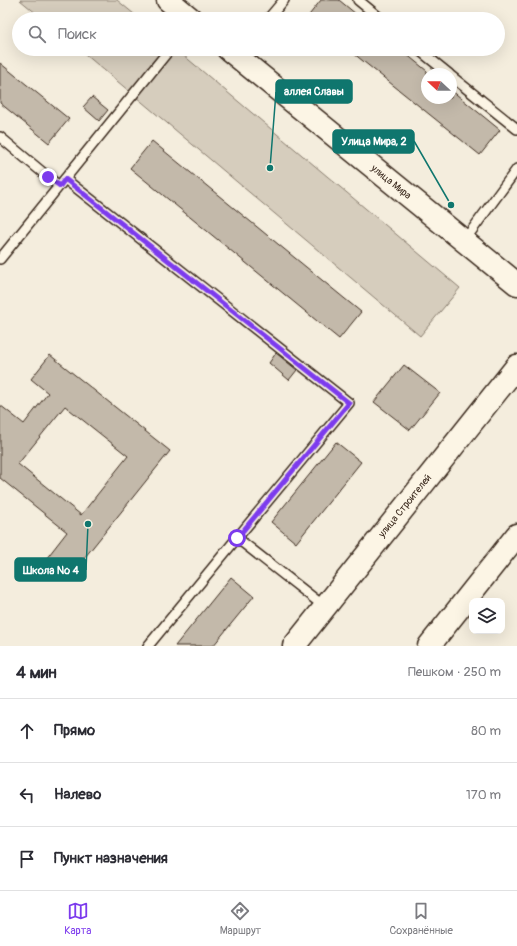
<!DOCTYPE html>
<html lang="ru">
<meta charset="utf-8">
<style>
:root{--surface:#fff;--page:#f2f2f3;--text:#2b2b33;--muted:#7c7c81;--line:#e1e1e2;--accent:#7c3aed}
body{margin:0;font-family:Pangolin,sans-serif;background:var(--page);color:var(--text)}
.controls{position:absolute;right:12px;bottom:12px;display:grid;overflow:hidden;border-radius:8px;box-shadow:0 4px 16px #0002}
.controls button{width:36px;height:36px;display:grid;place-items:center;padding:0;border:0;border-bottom:1px solid var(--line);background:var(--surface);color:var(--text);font:20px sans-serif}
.compass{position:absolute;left:421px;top:68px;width:36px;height:36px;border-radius:50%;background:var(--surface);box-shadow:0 4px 16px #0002;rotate:292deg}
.stop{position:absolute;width:12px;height:12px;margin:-9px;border:3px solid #7c3aed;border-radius:50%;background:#fff}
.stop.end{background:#7c3aed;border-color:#fff;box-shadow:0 1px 4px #0008}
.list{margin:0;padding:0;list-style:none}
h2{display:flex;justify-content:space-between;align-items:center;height:52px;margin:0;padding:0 16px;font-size:17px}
h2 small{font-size:13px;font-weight:400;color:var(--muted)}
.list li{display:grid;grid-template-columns:26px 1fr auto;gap:12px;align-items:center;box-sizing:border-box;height:64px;padding:0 16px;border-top:1px solid var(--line)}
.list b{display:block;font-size:15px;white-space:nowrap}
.list em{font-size:13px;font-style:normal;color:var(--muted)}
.icon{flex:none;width:22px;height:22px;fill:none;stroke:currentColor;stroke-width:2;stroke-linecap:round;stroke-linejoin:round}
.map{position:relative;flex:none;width:517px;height:646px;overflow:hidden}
.search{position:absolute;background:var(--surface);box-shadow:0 4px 16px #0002;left:12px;right:12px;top:12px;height:44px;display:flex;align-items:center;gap:10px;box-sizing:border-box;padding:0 14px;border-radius:22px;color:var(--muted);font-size:15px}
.sheet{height:244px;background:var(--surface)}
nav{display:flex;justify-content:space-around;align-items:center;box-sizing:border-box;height:56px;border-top:1px solid var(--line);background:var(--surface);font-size:11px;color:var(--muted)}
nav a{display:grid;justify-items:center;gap:2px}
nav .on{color:var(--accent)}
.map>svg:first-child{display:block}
.green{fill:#d6cdbd;stroke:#887c6e}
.building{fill:#c3b9aa;stroke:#3b2a1e;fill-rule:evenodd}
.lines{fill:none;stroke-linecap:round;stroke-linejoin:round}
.lane-casing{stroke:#3b2a1e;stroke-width:12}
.secondary-casing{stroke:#3b2a1e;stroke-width:25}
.primary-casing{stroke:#3b2a1e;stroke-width:25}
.lane{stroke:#fcf5e5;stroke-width:9}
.secondary{stroke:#fcf5e5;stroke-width:22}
.primary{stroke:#fcf5e5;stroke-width:22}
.route{stroke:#7c3aed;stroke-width:5}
.labels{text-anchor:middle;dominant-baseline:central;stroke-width:4;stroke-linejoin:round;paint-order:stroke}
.street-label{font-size:10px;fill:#3b2a1e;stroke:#fcf5e5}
.leader{fill:none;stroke:#0f766e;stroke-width:1.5}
.callout-dot{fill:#0f766e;stroke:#fcf5e5;stroke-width:1.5}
.callout{fill:#0f766e;stroke:#0f766e;stroke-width:1.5}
.callout-label{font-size:11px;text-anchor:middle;font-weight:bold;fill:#fff}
</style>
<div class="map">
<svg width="517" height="646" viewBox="0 0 517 646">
<rect width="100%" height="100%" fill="#f4eddd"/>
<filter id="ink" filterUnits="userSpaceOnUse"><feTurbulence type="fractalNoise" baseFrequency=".025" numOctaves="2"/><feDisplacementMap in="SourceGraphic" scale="8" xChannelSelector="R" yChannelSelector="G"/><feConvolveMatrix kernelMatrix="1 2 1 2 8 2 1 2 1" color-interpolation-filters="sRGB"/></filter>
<g filter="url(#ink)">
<g class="green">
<polygon points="20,0 117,0 140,19 43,19"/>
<polygon points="79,49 176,49 460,288 420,336"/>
</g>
<g class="building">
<polygon points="321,0 339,0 362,19 306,19"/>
<polygon points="348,49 400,49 427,71 427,98 451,98 451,90 500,130 480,155"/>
<polygon points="0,63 69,119 49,143 0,103"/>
<polygon points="92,97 108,110 99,121 83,107"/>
<polygon points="152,141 361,312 339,339 130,168"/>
<polygon points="276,353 297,370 289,380 269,363"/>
<path d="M50 355 170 451 69 577 46 559 67 532 0 478V405L24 424 48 393 31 379ZM65 406 128 456 81 515 18 464Z"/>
<polygon points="404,365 440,393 410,430 374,402"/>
<polygon points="336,442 361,462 296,543 271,522"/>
<polygon points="231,577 254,596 213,646 175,646"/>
</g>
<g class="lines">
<g class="lane-casing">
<g id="lane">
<polyline points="358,0 381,19"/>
<polyline points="268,19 284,0"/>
<polyline points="418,49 449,74"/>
<polyline points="451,76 517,129"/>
<polyline points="0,137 59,186"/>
<polyline points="65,179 349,403 237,538"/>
<polyline points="464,241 517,169"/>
<polyline points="0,259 170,49"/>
<polyline points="148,646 237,538 325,607"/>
</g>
</g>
<g class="secondary-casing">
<g id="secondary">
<polyline points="168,0 191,19"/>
<polyline points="228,49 517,284"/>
<polyline points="294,646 517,366"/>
</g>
</g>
<g class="primary-casing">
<polyline id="primary" points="429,646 517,535"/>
</g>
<use href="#lane" class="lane"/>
<use href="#secondary" class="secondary"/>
<use href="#primary" class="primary"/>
</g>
</g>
<g class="lines" filter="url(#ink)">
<polyline class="route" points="48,177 60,186 65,179 349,403 237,538"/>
</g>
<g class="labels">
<g class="street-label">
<text transform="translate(391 182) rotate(39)">улица Мира</text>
<text transform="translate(405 506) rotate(-51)">улица Строителей</text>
</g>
</g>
<path class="leader" d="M270 168L276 92M451 205L414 141M88 524L86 570"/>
<g class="callout-dot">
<circle cx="270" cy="168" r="4"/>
<circle cx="451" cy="205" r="4"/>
<circle cx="88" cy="524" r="4"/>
</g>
<g class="callout">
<rect x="276" y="80" width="76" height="23" rx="4"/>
<rect x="333" y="130" width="81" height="23" rx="4"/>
<rect x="15" y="558" width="71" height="23" rx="4"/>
</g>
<g class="callout-label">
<text x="314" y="95">аллея Славы</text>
<text x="374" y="145">Улица Мира, 2</text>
<text x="51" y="574">Школа № 4</text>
</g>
</svg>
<div class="controls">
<button><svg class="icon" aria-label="layers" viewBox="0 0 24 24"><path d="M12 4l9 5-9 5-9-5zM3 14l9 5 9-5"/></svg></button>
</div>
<svg class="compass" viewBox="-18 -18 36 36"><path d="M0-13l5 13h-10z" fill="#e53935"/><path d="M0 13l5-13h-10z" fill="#7c7c81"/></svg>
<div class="stop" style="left:237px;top:538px"></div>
<div class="stop end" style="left:48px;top:177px"></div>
<div class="search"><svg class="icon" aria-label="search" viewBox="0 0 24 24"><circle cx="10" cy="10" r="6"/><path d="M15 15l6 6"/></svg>Поиск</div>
</div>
<section class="sheet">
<h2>4 мин<small>Пешком · 250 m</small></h2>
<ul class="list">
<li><svg class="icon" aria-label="ahead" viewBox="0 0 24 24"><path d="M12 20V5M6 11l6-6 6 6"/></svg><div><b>Прямо</b></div><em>80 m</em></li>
<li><svg class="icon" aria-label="left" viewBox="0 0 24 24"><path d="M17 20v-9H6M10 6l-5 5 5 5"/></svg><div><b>Налево</b></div><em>170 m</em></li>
<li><svg class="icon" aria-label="arrive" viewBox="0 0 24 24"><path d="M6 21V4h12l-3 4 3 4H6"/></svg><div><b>Пункт назначения</b></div></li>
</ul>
</section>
<nav>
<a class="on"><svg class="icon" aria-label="map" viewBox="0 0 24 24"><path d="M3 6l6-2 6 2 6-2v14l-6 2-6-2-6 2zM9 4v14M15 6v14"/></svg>Карта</a>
<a><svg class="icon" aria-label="directions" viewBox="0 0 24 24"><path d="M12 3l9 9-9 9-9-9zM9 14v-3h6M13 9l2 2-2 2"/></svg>Маршрут</a>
<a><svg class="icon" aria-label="saved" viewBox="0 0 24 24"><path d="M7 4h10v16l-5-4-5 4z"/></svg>Сохранённые</a>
</nav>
